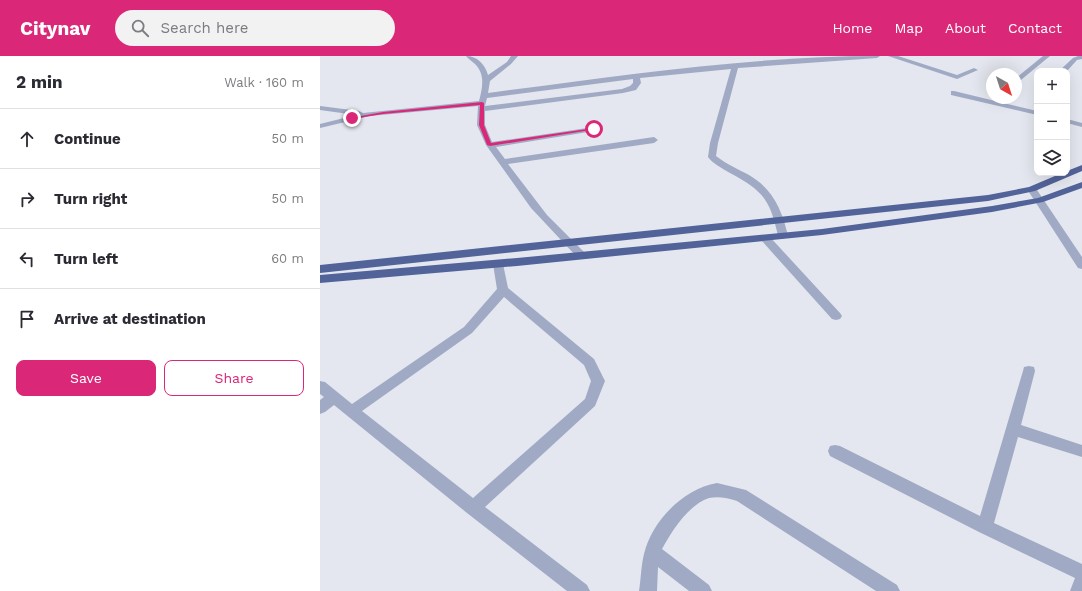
<!DOCTYPE html>
<meta charset="utf-8">
<style>
:root{--surface:#fff;--page:#f2f2f3;--text:#2b2b33;--muted:#7c7c81;--line:#e1e1e2;--accent:#db2777}
body{margin:0;font-family:"Work Sans",sans-serif;background:var(--page);color:var(--text)}
.controls{position:absolute;right:12px;top:12px;display:grid;overflow:hidden;border-radius:8px;box-shadow:0 4px 16px #0002}
.controls button{width:36px;height:36px;display:grid;place-items:center;padding:0;border:0;border-bottom:1px solid var(--line);background:var(--surface);color:var(--text);font:20px sans-serif}
.compass{position:absolute;left:666px;top:12px;width:36px;height:36px;border-radius:50%;background:var(--surface);box-shadow:0 4px 16px #0002;rotate:141deg}
.stop{position:absolute;width:12px;height:12px;margin:-9px;border:3px solid #db2777;border-radius:50%;background:#fff}
.stop.end{background:#db2777;border-color:#fff;box-shadow:0 1px 4px #0008}
.list{margin:0;padding:0;list-style:none}
h2{display:flex;justify-content:space-between;align-items:center;height:52px;margin:0;padding:0 16px;font-size:17px}
h2 small{font-size:13px;font-weight:400;color:var(--muted)}
.list li{display:grid;grid-template-columns:26px 1fr auto;gap:12px;align-items:center;box-sizing:border-box;height:60px;padding:0 16px;border-top:1px solid var(--line)}
.list b{display:block;font-size:15px;white-space:nowrap}
.list em{font-size:13px;font-style:normal;color:var(--muted)}
.actions{display:flex;gap:8px;padding:12px 16px}
.actions a{flex:1;padding:9px 0;border:1px solid var(--accent);border-radius:8px;text-align:center;font-size:14px;color:var(--accent)}
.actions .main{background:var(--accent);color:#fff}
.icon{flex:none;width:22px;height:22px;fill:none;stroke:currentColor;stroke-width:2;stroke-linecap:round;stroke-linejoin:round}
.map{position:relative;flex:none;width:762px;height:535px;overflow:hidden}
header{display:flex;align-items:center;gap:24px;box-sizing:border-box;height:56px;padding:0 20px;background:var(--accent);color:#fff}
header strong{font-size:19px}
nav{display:flex;gap:22px;margin-inline-start:auto;font-size:14px}
.search{width:280px;height:36px;background:var(--page);display:flex;align-items:center;gap:10px;box-sizing:border-box;padding:0 14px;border-radius:22px;color:var(--muted);font-size:15px}
main{display:flex}
aside{flex:1;background:var(--surface)}
.map>svg:first-child{display:block}
.lines{fill:none;stroke-linecap:round;stroke-linejoin:round}
.minor{fill:#a0aac4;fill-rule:evenodd}
.highway{fill:#526399;fill-rule:evenodd}
.route{fill:#db2777}
</style>
<header>
<strong>Citynav</strong>
<div class="search"><svg class="icon" aria-label="search" viewBox="0 0 24 24"><circle cx="10" cy="10" r="6"/><path d="M15 15l6 6"/></svg>Search here</div>
<nav><a>Home</a><a>Map</a><a>About</a><a>Contact</a></nav>
</header>
<main>
<aside>
<h2>2 min<small>Walk · 160 m</small></h2>
<ul class="list">
<li><svg class="icon" aria-label="ahead" viewBox="0 0 24 24"><path d="M12 20V5M6 11l6-6 6 6"/></svg><div><b>Continue</b></div><em>50 m</em></li>
<li><svg class="icon" aria-label="right" viewBox="0 0 24 24"><path d="M7 20v-9h11M14 6l5 5-5 5"/></svg><div><b>Turn right</b></div><em>50 m</em></li>
<li><svg class="icon" aria-label="left" viewBox="0 0 24 24"><path d="M17 20v-9H6M10 6l-5 5 5 5"/></svg><div><b>Turn left</b></div><em>60 m</em></li>
<li><svg class="icon" aria-label="arrive" viewBox="0 0 24 24"><path d="M6 21V4h12l-3 4 3 4H6"/></svg><div><b>Arrive at destination</b></div></li>
</ul>
<div class="actions"><a class="main">Save</a><a>Share</a></div>
</aside>
<div class="map">
<svg width="762" height="535" viewBox="0 0 762 535">
<rect width="100%" height="100%" fill="#e4e7ef"/>
<g class="lines">
<g class="minor">
<path d="M146 0C157 0 165 8 168 19L187 6 191 0H198L191 8 170 25 168 37C298 20 429 0 560 0L557 2 418 12 398 87 396 100C406 108 418 113 429 119 453 133 462 154 468 180L463 183 458 180C450 143 443 135 410 117 402 112 393 108 388 101L390 87 411 13 320 22 321 27 316 34 303 37 165 55V69L172 86 274 71 278 73 274 75 176 91 185 103 334 81 338 84 334 87 188 108 227 159 265 197 266 199 265 201H257L211 152 166 89 157 69 158 50 50 60 0 72V68L36 59 0 54V50L39 55 43 57 159 45C162 33 166 19 155 8 152 5 148 3 146 0ZM313 23V27L310 30 302 33 165 50 167 42Z"/>
<polygon points="568,0 578,0 637,19 654,12 658,14 637,23"/>
<polygon points="723,0 730,0 696,28 696,22"/>
<polygon points="758,0 762,0 762,3 757,4 747,15 739,15 753,2"/>
<polygon points="631,35 634,35 717,55 717,59 631,39"/>
<polygon points="747,63 762,67 762,71 747,67"/>
<polygon points="712,130 715,131 762,201 762,213 758,212 707,133"/>
<polygon points="445,179 449,180 520,257 522,260 520,263 516,264 512,263 441,184 440,182 441,180"/>
<path d="M178 204 182 205 183 208 188 232 274 303 285 325 275 350 165 451 267 529 270 535H247L147 457 14 349 5 356 0 358V344L4 341 0 338V325L5 326 32 348 144 271 177 233 173 208 174 205ZM184 241 264 309 271 325 265 343 153 442 42 355 152 277Z"/>
<polygon points="709,310 714,311 715,315 701,369 762,389 762,401 698,381 674,467 762,508 762,535 750,535 755,522 659,476 510,400 508,395 510,390 515,389 520,390 660,460 703,315 704,311"/>
<path d="M397 427 426 434 577 529 580 535H556L417 445C408 442 398 440 389 442 368 449 352 475 342 493L389 529 392 535H369L338 511 337 535H319C321 523 321 510 324 498 332 465 363 433 397 427Z"/>
</g>
<g class="highway">
<polygon points="762,109 762,115 715,135 668,145 0,217 0,209 668,139 709,131 742,117 747,117 747,115"/>
<polygon points="762,126 762,132 723,146 672,156 502,179 197,210 0,227 0,219 197,202 502,173 672,150 718,142"/>
</g>
</g>
<polygon class="route" points="162,46 164,47 164,69 171,87 274,72 277,73 170,90 167,89 159,69 160,49 63,58 32,63 30,62 63,56"/>
</svg>
<div class="controls">
<button>+</button>
<button>−</button>
<button><svg class="icon" aria-label="layers" viewBox="0 0 24 24"><path d="M12 4l9 5-9 5-9-5zM3 14l9 5 9-5"/></svg></button>
</div>
<svg class="compass" viewBox="-18 -18 36 36"><path d="M0-13l5 13h-10z" fill="#e53935"/><path d="M0 13l5-13h-10z" fill="#7c7c81"/></svg>
<div class="stop" style="left:274px;top:73px"></div>
<div class="stop end" style="left:32px;top:62px"></div>
</div>
</main>
